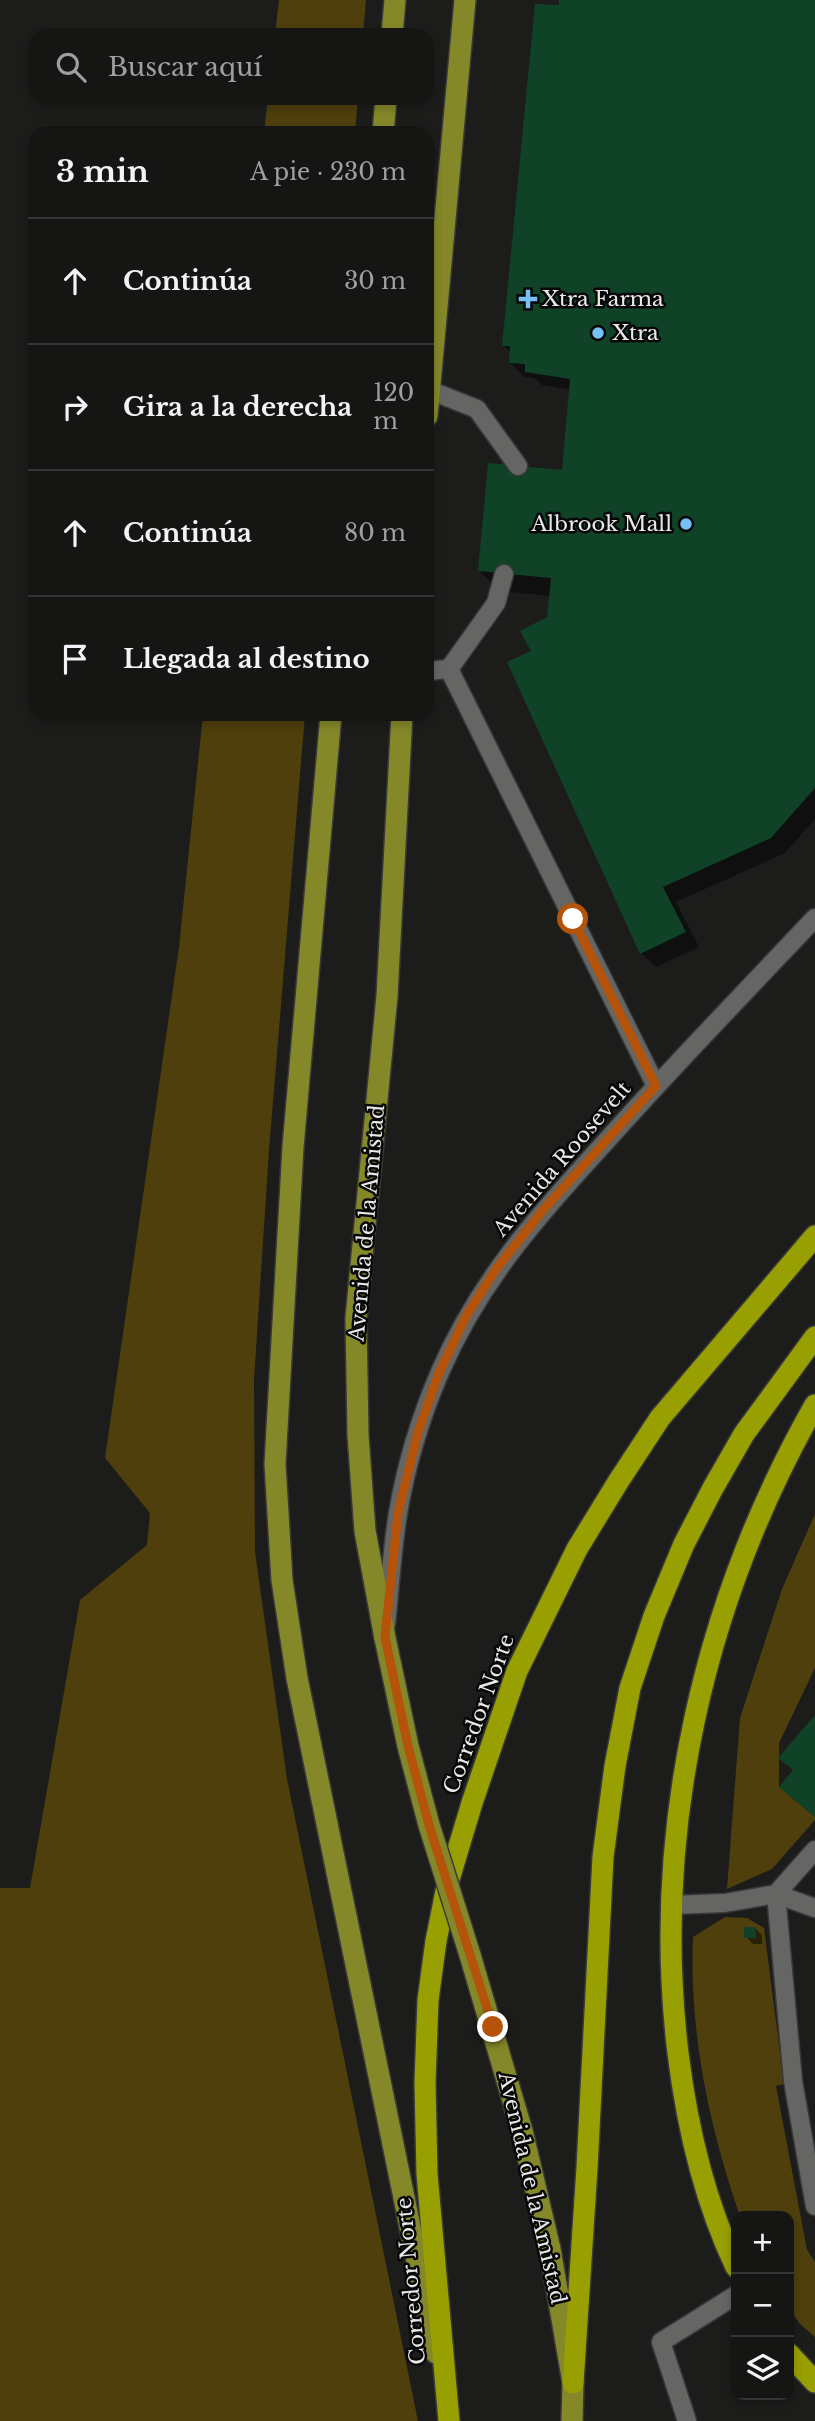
<!DOCTYPE html>
<html lang="es">
<meta charset="utf-8">
<style>
:root{--surface:#151614;--page:#1e1f1d;--text:#f1f3f6;--muted:#9d9fa0;--line:#343534}
body{margin:0;font-family:"Libre Baskerville",serif;background:var(--page);color:var(--text)}
.controls{position:absolute;right:21px;bottom:21px;display:grid;overflow:hidden;border-radius:14px;box-shadow:0 4px 10px #0003}
.controls button{width:63px;height:63px;display:grid;place-items:center;padding:0;border:0;border-bottom:2px solid var(--line);background:var(--surface);color:var(--text);font:35px sans-serif}
.stop{position:absolute;width:21px;height:21px;margin:-16px;border:5px solid #b45309;border-radius:50%;background:#fff}
.stop.end{background:#b45309;border-color:#fff;box-shadow:0 2px 7px #0008}
.list{margin:0;padding:0;list-style:none}
h2{display:flex;justify-content:space-between;align-items:center;height:91px;margin:0;padding:0 28px;font-size:30px}
h2 small{font-size:23px;font-weight:400;color:var(--muted)}
.list li{display:grid;grid-template-columns:46px 1fr auto;gap:21px;align-items:center;box-sizing:border-box;height:126px;padding:0 28px;border-top:2px solid var(--line)}
.list b{display:block;font-size:26px;white-space:nowrap}
.list em{font-size:23px;font-style:normal;color:var(--muted)}
.icon{flex:none;width:38px;height:38px;fill:none;stroke:currentColor;stroke-width:2;stroke-linecap:round;stroke-linejoin:round}
.map{position:relative;flex:none;width:815px;height:2421px;overflow:hidden}
.search{position:absolute;background:var(--surface);box-shadow:0 4px 10px #0003;left:28px;top:28px;width:406px;height:77px;display:flex;align-items:center;gap:18px;box-sizing:border-box;padding:0 24px;border-radius:21px;color:var(--muted);font-size:26px}
.panel{position:absolute;background:var(--surface);box-shadow:0 4px 10px #0003;left:28px;top:126px;width:406px;height:595px;border-radius:21px}
.map>svg:first-child{display:block}
.green{fill:#4e3f0d}
.shadow{fill:#0007}
.building{fill:#104227}
.lines{fill:none;stroke-linecap:round;stroke-linejoin:round}
.lane-casing{stroke:#383938;stroke-width:21}
.primary-casing{stroke:#383938;stroke-width:24}
.highway-casing{stroke:#383938;stroke-width:24}
.lane{stroke:#656664;stroke-width:18}
.primary{stroke:#848828;stroke-width:21}
.highway{stroke:#989f00;stroke-width:21}
.primary-bridge-casing{stroke:#383938;stroke-width:24;stroke-linecap:butt}
.primary-bridge{stroke:#848828;stroke-width:21}
.route{stroke:#b45309;stroke-width:9}
.poi-dot{fill:#75c0f6;stroke:#070707;stroke-width:2.5}
.labels{text-anchor:middle;dominant-baseline:central;stroke-width:5;stroke-linejoin:round;paint-order:stroke}
.poi-label{font-size:21px;fill:#e7e8e7;stroke:#070707;text-anchor:start}
.street-label{font-size:21px;fill:#e7e8e7;stroke:#070707}
</style>
<div class="map">
<svg width="815" height="2421" viewBox="0 0 815 2421">
<rect width="100%" height="100%" fill="#1c1d1b"/>
<g class="green">
<polygon points="279,0 366,0 363,35 275,35"/>
<polygon points="268,98 358,98 355,133 264,133"/>
<polygon points="203,714 305,714 269,1150 254,1380 255,1552 287,1779 418,2421 0,2421 0,1888 30,1888 80,1600 147,1545 150,1513 105,1458 179,947"/>
<polygon points="815,1514 815,1668 779,1743 779,1787 815,1817 815,1820 772,1869 727,1889 740,1718 782,1589"/>
<path d="M725 1917 747 1918 764 1928 784 2084 776 2086 807 2250 815 2262V2337L800 2324 789 2308V2216H740C709 2127 689 2032 693 1937Z"/>
</g>
<g class="shadow">
<polygon points="561,0 815,0 815,819 785,853 676,902 699,947 656,967 641,953 533,651 548,619 551,596 500,591 479,571 563,472 571,390 542,385 534,378 525,377 510,363 511,353 504,345"/>
<polygon points="755,1928 762,1935 762,1944 753,1944 746,1937"/>
</g>
<g class="building">
<polygon points="559,0 815,0 815,788 771,838 663,887 686,932 640,954 507,662 531,651 520,631 547,617 551,578 478,571 488,463 562,470 570,379 525,372 525,364 509,363 510,346 502,346 535,4 559,5"/>
<polygon points="815,1715 815,1817 779,1787 793,1770 778,1758"/>
<polygon points="744,1927 755,1927 756,1938 744,1938"/>
</g>
<g class="lines">
<g class="lane-casing">
<g id="lane">
<polyline points="429,390 477,409 518,466"/>
<polyline points="504,574 496,603 449,669 656,1086"/>
<polyline points="427,671 449,669"/>
<path d="M386 1624C390 1587 392 1550 398 1513 406 1466 421 1416 440 1372 481 1277 541 1213 609 1138 676 1063 746 991 815 918"/>
<polyline points="670,1905 725,1903 776,1894 815,1850"/>
<polyline points="815,1908 776,1894 793,2081 815,2206"/>
<polyline points="687,2421 661,2342 736,2295"/>
</g>
</g>
<g class="primary-casing">
<g id="primary">
<polyline points="392,35 395,0"/>
<polyline points="383,133 386,98"/>
<polyline points="427,416 465,0"/>
<polyline points="331,714 293,1147 275,1464 282,1580 297,1678 436,2353"/>
<polyline points="385,1638 365,1531 358,1435 356,1318 387,996 402,714"/>
<polyline points="470,1955 522,2131 550,2249 573,2383 572,2421"/>
</g>
</g>
<g class="highway-casing">
<g id="highway">
<path d="M736 2267C704 2200 687 2126 678 2053 651 1830 704 1600 815 1405"/>
<polyline points="789,2354 815,2382"/>
<polyline points="573,2383 587,2168 603,1857 615,1766 630,1688 654,1616 684,1544 713,1488 744,1434 815,1337"/>
<polyline points="449,2421 427,2174 425,2083 428,2000 436,1941 447,1886 472,1803 517,1671 577,1549 618,1482 660,1418 815,1236"/>
</g>
</g>
<use href="#lane" class="lane"/>
<use href="#primary" class="primary"/>
<use href="#highway" class="highway"/>
<g class="primary-bridge-casing">
<polyline id="primary-bridge" points="385,1638 408,1746 429,1825 470,1955"/>
</g>
<use href="#primary-bridge" class="primary-bridge"/>
</g>
<g class="lines">
<polyline class="route" points="493,2027 429,1825 408,1746 385,1637 398,1513 418,1432 439,1373 466,1316 496,1269 543,1210 656,1086 573,919"/>
</g>
<g class="poi-dot">
<path d="M524.5 288.5h7v7h7v7h-7v7h-7v-7h-7v-7h7z"/>
<circle cx="598" cy="333" r="7"/>
<circle cx="686" cy="524" r="7"/>
</g>
<g class="labels">
<g class="poi-label">
<text x="542" y="299">Xtra Farma</text>
<text x="612" y="333">Xtra</text>
<text x="672" y="524" text-anchor="end">Albrook Mall</text>
</g>
<g class="street-label">
<text transform="translate(562 1159) rotate(-49)">Avenida Roosevelt</text>
<text transform="translate(367 1223) rotate(-85)">Avenida de la Amistad</text>
<text transform="translate(479 1714) rotate(-70)">Corredor Norte</text>
<text transform="translate(532 2188) rotate(77)">Avenida de la Amistad</text>
<text transform="translate(411 2281) rotate(-95)">Corredor Norte</text>
</g>
</g>
</svg>
<div class="controls">
<button>+</button>
<button>−</button>
<button><svg class="icon" aria-label="layers" viewBox="0 0 24 24"><path d="M12 4l9 5-9 5-9-5zM3 14l9 5 9-5"/></svg></button>
</div>
<div class="stop" style="left:573px;top:919px"></div>
<div class="stop end" style="left:493px;top:2027px"></div>
<div class="search"><svg class="icon" aria-label="search" viewBox="0 0 24 24"><circle cx="10" cy="10" r="6"/><path d="M15 15l6 6"/></svg>Buscar aquí</div>
<section class="panel">
<h2>3 min<small>A pie · 230 m</small></h2>
<ul class="list">
<li><svg class="icon" aria-label="ahead" viewBox="0 0 24 24"><path d="M12 20V5M6 11l6-6 6 6"/></svg><div><b>Continúa</b></div><em>30 m</em></li>
<li><svg class="icon" aria-label="right" viewBox="0 0 24 24"><path d="M7 20v-9h11M14 6l5 5-5 5"/></svg><div><b>Gira a la derecha</b></div><em>120 m</em></li>
<li><svg class="icon" aria-label="ahead" viewBox="0 0 24 24"><path d="M12 20V5M6 11l6-6 6 6"/></svg><div><b>Continúa</b></div><em>80 m</em></li>
<li><svg class="icon" aria-label="arrive" viewBox="0 0 24 24"><path d="M6 21V4h12l-3 4 3 4H6"/></svg><div><b>Llegada al destino</b></div></li>
</ul>
</section>
</div>
